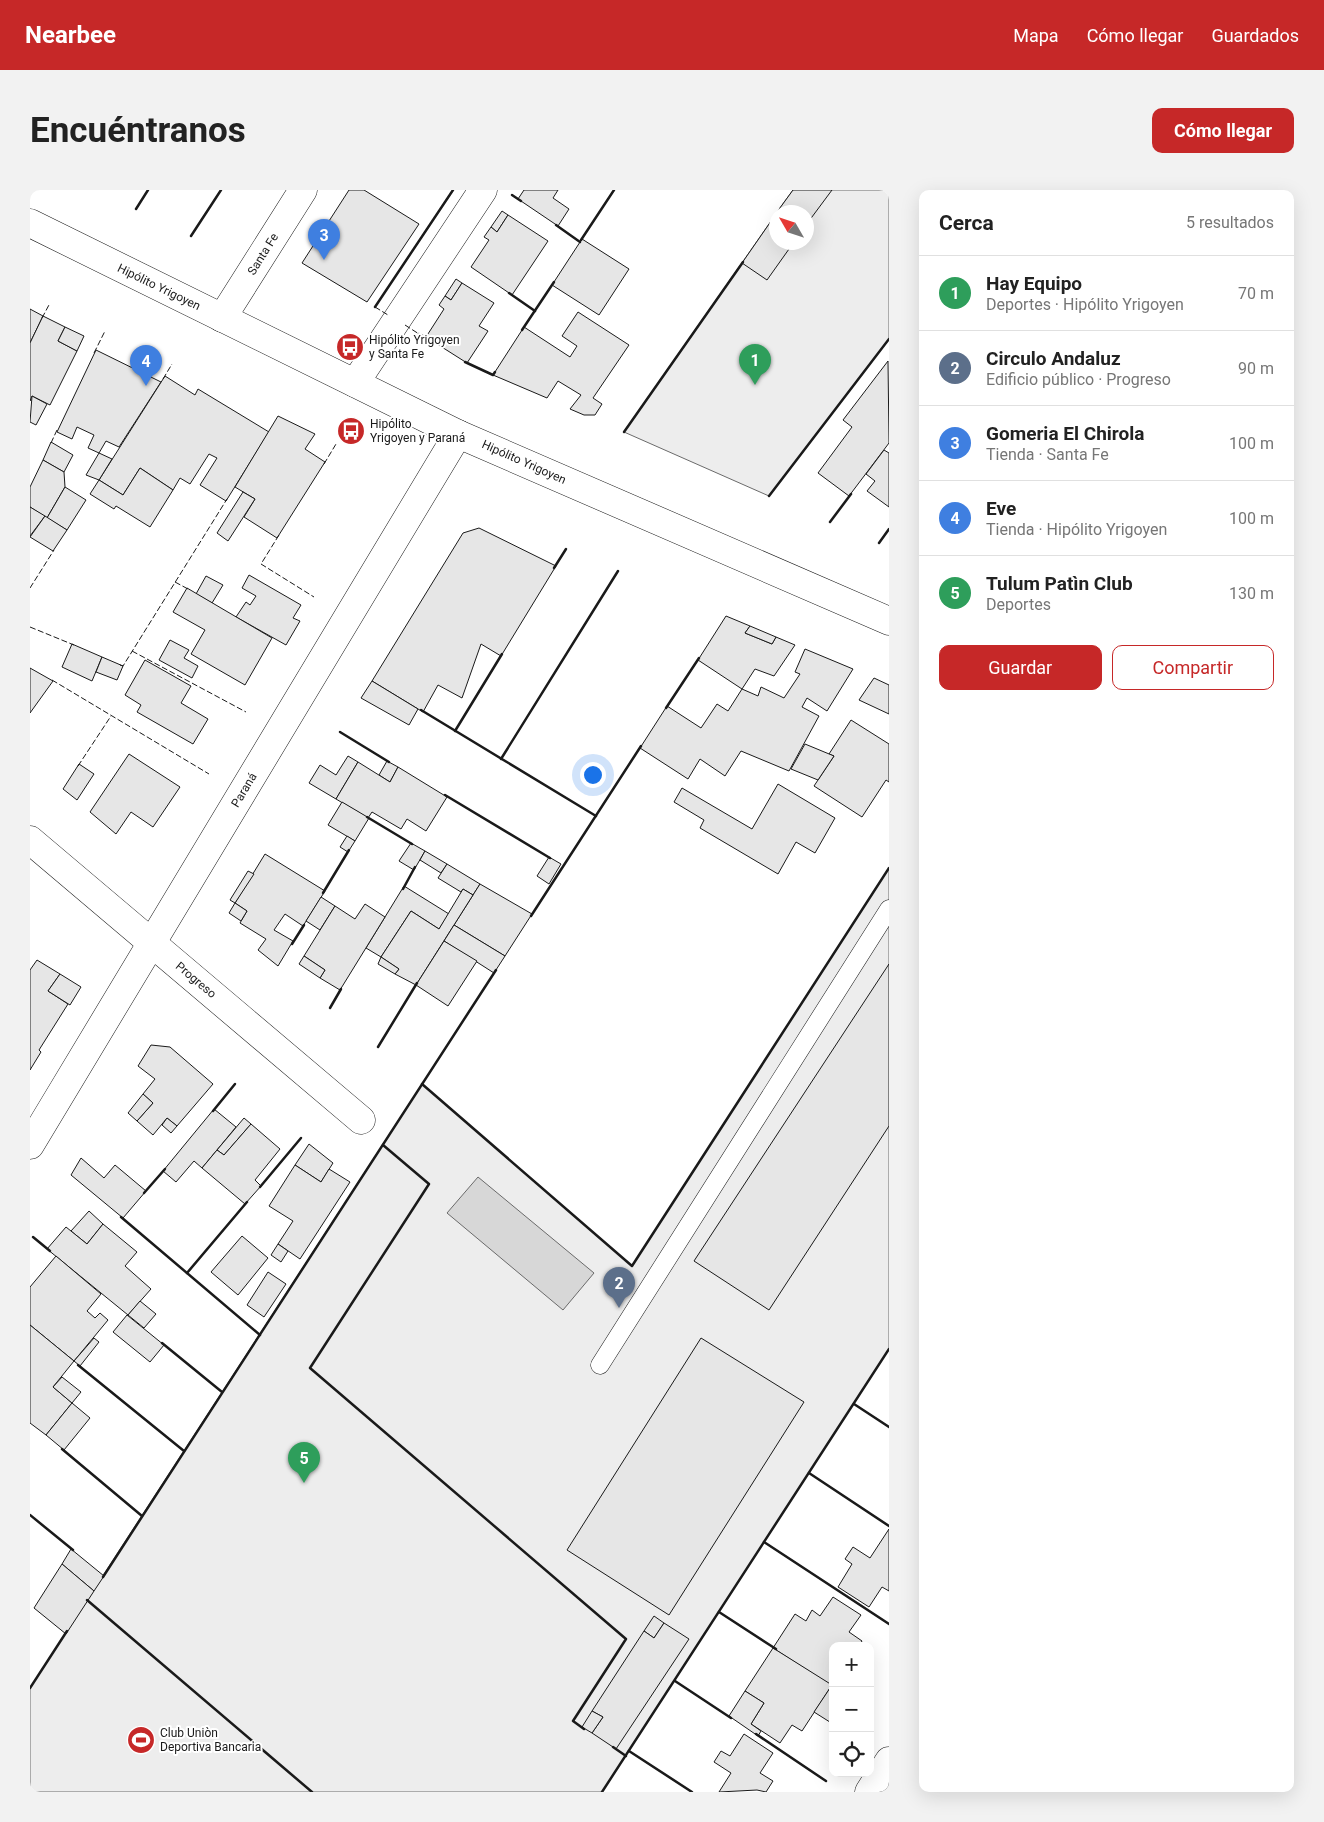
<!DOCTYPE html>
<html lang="es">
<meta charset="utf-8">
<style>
:root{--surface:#fff;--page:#f2f2f2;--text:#222;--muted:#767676;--line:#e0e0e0;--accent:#c62828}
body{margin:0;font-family:Roboto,sans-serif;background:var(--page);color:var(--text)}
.controls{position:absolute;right:15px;bottom:15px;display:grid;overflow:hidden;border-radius:10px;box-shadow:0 5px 20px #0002}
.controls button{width:45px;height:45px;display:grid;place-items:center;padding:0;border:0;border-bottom:1px solid var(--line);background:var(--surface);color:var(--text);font:25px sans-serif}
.compass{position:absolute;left:739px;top:15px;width:45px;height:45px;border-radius:50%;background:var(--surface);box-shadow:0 5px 20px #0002;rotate:309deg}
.you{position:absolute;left:562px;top:584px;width:18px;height:18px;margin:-12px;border:4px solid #fff;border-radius:50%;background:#1a73e8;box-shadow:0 0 0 8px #1a73e833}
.badge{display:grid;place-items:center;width:32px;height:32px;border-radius:50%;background:var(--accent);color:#fff;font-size:16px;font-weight:700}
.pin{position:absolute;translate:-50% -41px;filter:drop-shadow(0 1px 2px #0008)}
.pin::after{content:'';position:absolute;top:26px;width:18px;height:15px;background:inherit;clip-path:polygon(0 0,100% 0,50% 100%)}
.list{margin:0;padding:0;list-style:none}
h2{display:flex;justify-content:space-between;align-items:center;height:65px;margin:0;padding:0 20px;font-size:21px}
h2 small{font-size:16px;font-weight:400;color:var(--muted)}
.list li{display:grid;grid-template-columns:32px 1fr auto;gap:15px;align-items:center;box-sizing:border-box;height:75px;padding:0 20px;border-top:1px solid var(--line)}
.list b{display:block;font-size:19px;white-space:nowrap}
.list p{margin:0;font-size:16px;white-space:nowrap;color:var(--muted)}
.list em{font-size:16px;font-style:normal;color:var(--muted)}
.actions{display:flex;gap:10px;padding:15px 20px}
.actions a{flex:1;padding:11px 0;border:1px solid var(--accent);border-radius:10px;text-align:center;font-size:18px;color:var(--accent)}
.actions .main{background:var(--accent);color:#fff}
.icon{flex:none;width:28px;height:28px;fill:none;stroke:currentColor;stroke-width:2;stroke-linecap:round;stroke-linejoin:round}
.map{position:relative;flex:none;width:859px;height:1602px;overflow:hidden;border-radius:10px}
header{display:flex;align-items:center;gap:30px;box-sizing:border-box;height:70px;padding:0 25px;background:var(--accent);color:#fff}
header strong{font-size:24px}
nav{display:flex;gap:28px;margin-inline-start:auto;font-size:18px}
.intro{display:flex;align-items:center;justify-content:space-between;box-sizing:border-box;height:120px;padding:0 30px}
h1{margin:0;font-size:35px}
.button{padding:12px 22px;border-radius:10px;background:var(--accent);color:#fff;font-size:18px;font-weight:700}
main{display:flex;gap:30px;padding:0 30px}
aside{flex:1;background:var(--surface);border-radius:10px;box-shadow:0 5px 20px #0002}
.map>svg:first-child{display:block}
.built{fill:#ededed;stroke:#6a6a6a}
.water{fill:#d7d7d7;stroke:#6a6a6a}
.building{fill:#e6e6e6;stroke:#1a1a1a}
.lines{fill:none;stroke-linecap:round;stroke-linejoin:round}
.service-casing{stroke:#1a1a1a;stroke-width:19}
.minor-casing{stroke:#1a1a1a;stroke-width:29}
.secondary-casing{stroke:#1a1a1a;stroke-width:29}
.service{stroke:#fff;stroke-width:18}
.minor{stroke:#fff;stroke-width:28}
.secondary{stroke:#fff;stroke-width:28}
.fence{stroke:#1a1a1a;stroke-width:1;stroke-dasharray:6 2.5;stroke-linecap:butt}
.wall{stroke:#1a1a1a;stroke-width:2.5}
.labels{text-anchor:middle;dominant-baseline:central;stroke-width:4;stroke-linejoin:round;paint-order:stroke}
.street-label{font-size:12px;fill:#1a1a1a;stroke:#fff}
.poi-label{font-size:12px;fill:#1a1a1a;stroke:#fff;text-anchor:start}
</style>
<header>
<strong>Nearbee</strong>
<nav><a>Mapa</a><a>Cómo llegar</a><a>Guardados</a></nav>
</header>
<div class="intro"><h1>Encuéntranos</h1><a class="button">Cómo llegar</a></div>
<main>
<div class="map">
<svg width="859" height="1602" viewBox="0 0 859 1602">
<rect width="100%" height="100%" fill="#fff"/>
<g class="built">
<polygon points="763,0 859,0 859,149 739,306 594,242 746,24 746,52 776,52 776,22 747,22"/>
<polygon points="859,678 859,1159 572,1602 0,1602 0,1498 392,894 602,1076"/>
</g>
<polygon class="water" points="448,987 564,1083 533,1120 417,1023"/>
<g class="building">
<polygon points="319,0 334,0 389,34 337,112 272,73"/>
<polygon points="494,0 528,0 523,8 539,19 528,36 488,9"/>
<polygon points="763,0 802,0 776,35 776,22 747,22"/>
<polygon points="472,21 478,25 467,42 461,37"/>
<polygon points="746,24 746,52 764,52 737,90 712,73"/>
<polygon points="478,25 518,51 482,105 441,77 459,50 454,47 461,37 467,42"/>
<polygon points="552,49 599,79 569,125 522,95"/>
<polygon points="426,89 432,93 421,110 415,106"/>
<polygon points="432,93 464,113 449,136 458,141 437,173 396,147 414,119 409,115 415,106 421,110"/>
<polygon points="0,119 13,126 0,153"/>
<polygon points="548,122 599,155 563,208 572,214 565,225 554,225 540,219 551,205 528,191 517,208 463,185 494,137 540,167 547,156 532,146"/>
<polygon points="13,126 35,137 28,151 47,161 20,215 2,206 0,211 0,153"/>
<polygon points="35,137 54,146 47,161 28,151"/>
<polygon points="66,160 131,192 89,257 76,251 69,263 58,258 64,245 47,237 42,249 27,242"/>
<polygon points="858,171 859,253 819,306 788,283 822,237 813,230"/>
<polygon points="135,186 165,205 168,199 239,242 196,311 170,295 187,268 179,264 160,294 150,288 143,300 110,278 93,305 69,290"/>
<polygon points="2,206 17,214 6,235 0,232"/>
<polygon points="248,226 285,244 275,259 295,272 247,348 214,327 225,309 205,297"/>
<polygon points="21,252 43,265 34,282 13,270"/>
<polygon points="854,260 859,263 859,317 837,301 845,291 836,284"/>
<polygon points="69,263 82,269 69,290 56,285"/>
<polygon points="13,270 34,282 35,297 17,328 0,317 0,297"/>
<polygon points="110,278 143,300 120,337 86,316 84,319 60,304 69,290 93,305"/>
<polygon points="35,297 56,310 37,340 17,328"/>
<polygon points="213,302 225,309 198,351 187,343"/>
<polygon points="0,317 15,326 0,346"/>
<polygon points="15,326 37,340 23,361 0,347"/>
<polygon points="449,338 526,376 471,466 451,454 432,508 408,495 393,522 342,491 433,343"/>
<polygon points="219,385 271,415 263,428 270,431 256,455 206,427 216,412 220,415 226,406 212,398"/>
<polygon points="176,386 193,395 182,413 166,404"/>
<polygon points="157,398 242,448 215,495 161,464 175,440 143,422"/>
<polygon points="696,426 720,436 715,443 742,454 746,447 765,455 744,486 725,479 712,499 668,470"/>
<polygon points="720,436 746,447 742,454 715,443"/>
<polygon points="140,450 159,460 154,468 168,476 162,488 129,470"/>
<polygon points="42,454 72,467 62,491 32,477"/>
<polygon points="775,459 823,479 797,521 777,508 772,517 789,526 759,581 711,561 695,586 670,569 658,589 610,558 637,516 671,538 687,514 698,521 712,499 728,506 731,497 754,508 770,484 765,482"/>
<polygon points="72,467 93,476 87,490 66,482"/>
<polygon points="115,470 161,496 151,513 178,529 163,554 107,522 111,515 95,505"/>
<polygon points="0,478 23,491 0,523"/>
<polygon points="844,488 859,495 859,524 829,510"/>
<polygon points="342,491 388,519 379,535 331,508"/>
<polygon points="821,530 859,554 859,592 856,590 832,627 784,596 804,566 799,564"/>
<polygon points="775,554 804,566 788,590 761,579"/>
<polygon points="99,564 150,597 123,637 101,622 86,644 60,622"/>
<polygon points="318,566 328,572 306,609 279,593 290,575 306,585"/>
<polygon points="357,571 368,577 360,592 349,585"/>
<polygon points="328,572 360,592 368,577 417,607 396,641 377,629 371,639 342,622 338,628 306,609"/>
<polygon points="49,574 64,584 47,610 33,599"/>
<polygon points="748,594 805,628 785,663 766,652 748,684 670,638 674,630 644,612 652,598 722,639"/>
<polygon points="312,612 339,628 325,651 298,635"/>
<polygon points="317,646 325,651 318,662 310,657"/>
<polygon points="381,653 395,661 384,680 369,671"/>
<polygon points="395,661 417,674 411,683 390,670"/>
<polygon points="235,664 295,701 273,736 255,724 244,740 263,751 248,776 228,760 236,749 210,733 217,721 205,713"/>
<polygon points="519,667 531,674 519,694 507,686"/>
<polygon points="417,674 450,694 443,705 433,699 431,702 408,688"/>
<polygon points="218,681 224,684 205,713 200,710"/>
<polygon points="450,694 502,724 475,766 424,735"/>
<polygon points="374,696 419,724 409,739 381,721 351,767 336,758"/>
<polygon points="433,699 443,705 386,795 365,784 369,779 351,767 381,721 409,739"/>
<polygon points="291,707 305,716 290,740 276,731"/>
<polygon points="205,713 217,721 211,731 199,723"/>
<polygon points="335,714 355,727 310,800 290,788 295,780 274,766 305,716 325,729"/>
<polygon points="424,735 475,766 464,783 414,751"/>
<polygon points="414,751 447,771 418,816 386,795"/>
<polygon points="274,766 295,780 290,788 269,774"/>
<polygon points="351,767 369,779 365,784 348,774"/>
<polygon points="7,770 30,784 18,801 38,814 9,860 11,862 0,880 0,780"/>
<polygon points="859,774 859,936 739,1120 664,1071"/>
<polygon points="30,784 51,797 40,815 18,801"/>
<polygon points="121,855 140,857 183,894 147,936 137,928 123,945 107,931 123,913 113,904 125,889 108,876"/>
<polygon points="113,904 123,913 107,931 98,923"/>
<polygon points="184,919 206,937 172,978 164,971 146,992 133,981"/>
<polygon points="137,928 147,936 141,943 132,935"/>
<polygon points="214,928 221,934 194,965 187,960"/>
<polygon points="221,934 250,959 225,990 231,996 215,1014 172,978 187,960 194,965"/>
<polygon points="279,954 303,973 291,992 265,975"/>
<polygon points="51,968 74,988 85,975 116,1001 93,1028 41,985"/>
<polygon points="265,975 291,992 299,979 320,992 270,1069 248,1054 263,1031 239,1016"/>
<polygon points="59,1021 73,1034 57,1054 41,1041"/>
<polygon points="73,1034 107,1062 95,1076 121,1099 98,1125 17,1059 36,1037 57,1054"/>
<polygon points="212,1046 238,1068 208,1105 181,1082"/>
<polygon points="248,1054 258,1061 251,1072 241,1065"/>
<polygon points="26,1066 71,1104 57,1121 65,1128 70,1123 78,1130 44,1171 0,1135 0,1097"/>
<polygon points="238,1082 256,1094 234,1127 217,1115"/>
<polygon points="110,1111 126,1124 114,1138 98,1125"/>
<polygon points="97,1125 134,1155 120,1172 83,1142"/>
<polygon points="0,1135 44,1171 23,1197 42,1213 16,1245 0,1233"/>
<polygon points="64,1148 69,1152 50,1176 44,1171"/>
<polygon points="671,1148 774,1212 639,1425 537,1360"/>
<polygon points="32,1187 51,1202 42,1213 23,1197"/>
<polygon points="42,1213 60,1228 34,1260 16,1245"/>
<polygon points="859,1339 859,1401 852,1397 839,1417 808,1397 822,1374 815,1369 823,1357 840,1368"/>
<polygon points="41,1359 74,1386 64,1401 32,1374"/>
<polygon points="32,1374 64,1401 36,1444 4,1418"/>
<polygon points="803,1407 831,1425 819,1442 832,1451 829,1456 803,1456 803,1491 800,1495 743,1458 765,1424 776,1431 782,1420 790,1426"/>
<polygon points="624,1426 634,1433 624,1448 614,1441"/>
<polygon points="634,1433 659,1449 586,1559 562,1543 573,1527 562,1521 614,1441 624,1448"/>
<polygon points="743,1458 802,1495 772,1541 762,1535 750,1553 721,1534 734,1513 715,1501"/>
<polygon points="802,1495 803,1496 803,1534 784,1522"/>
<polygon points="715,1501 734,1513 721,1534 731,1541 728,1546 699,1526"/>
<polygon points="562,1521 573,1527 562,1543 552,1537"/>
<polygon points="714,1544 743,1563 730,1583 743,1591 736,1602 727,1600 689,1602 701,1583 684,1572 691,1561 700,1566"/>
</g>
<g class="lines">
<g class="service-casing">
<polyline id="service" points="570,1175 859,719"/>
</g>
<g class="minor-casing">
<g id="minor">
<polyline points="192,128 273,0"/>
<polyline points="325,193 453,0"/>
<polyline points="0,650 331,930"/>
<polyline points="0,955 428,244"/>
<polyline points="839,1602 859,1571"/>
</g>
</g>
<g class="secondary-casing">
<polyline id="secondary" points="0,33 428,244 859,431"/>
</g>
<use href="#service" class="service"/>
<use href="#minor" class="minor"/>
<use href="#secondary" class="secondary"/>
<g class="fence">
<polyline points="345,117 358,125"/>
<polyline points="12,128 20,113"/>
<polyline points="375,135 389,144"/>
<polyline points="64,163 75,141"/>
<polyline points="133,189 142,174"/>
<polyline points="21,253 27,240"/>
<polyline points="294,274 306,254"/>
<polyline points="249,345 231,374 284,407"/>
<polyline points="145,392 158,399"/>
<polyline points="0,398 24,360"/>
<polyline points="0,437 44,455"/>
<polyline points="102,461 216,522"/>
<polyline points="90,475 93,476 197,309"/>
<polyline points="22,490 179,584"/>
<polyline points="48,576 81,526"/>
</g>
<g class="wall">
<polyline points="482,5 491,11"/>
<polyline points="106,19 118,0"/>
<polyline points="526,35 550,52"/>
<polyline points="161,46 191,0"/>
<polyline points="551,50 584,0"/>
<polyline points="479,103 505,121"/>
<polyline points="345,117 423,0"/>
<polyline points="492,140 524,92"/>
<polyline points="389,144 399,149"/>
<polyline points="435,172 463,185 465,182"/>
<polyline points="594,242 713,72"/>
<polyline points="739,306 859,149"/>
<polyline points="800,332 821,304"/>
<polyline points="849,353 859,339"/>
<polyline points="524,378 536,359"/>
<polyline points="636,518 669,468"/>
<polyline points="391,520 566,626"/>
<polyline points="425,541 472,464"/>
<polyline points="310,542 359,572"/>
<polyline points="471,569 588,381"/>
<polyline points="415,605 520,668"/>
<polyline points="337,627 382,654"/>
<polyline points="373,699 385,677"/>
<polyline points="293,703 319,660"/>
<polyline points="501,726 611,556"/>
<polyline points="262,754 274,735"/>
<polyline points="300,818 311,799"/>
<polyline points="348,857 387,793"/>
<polyline points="392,894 602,1076 859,678"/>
<polyline points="183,921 205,894"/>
<polyline points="353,955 399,994 280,1178 596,1449 543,1531 554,1539"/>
<polyline points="230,997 271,948"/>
<polyline points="114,1003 135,979"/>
<polyline points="91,1027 230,1145"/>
<polyline points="3,1047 20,1061"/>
<polyline points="157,1083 217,1012"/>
<polyline points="132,1153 192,1202"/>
<polyline points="48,1175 154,1261"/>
<polyline points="824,1214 859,1237"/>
<polyline points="32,1259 112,1326"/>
<polyline points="779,1283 859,1336"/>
<polyline points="0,1325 43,1360"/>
<polyline points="734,1352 859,1434"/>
<polyline points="73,1387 466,780"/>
<polyline points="57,1410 282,1602"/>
<polyline points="689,1422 746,1459"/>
<polyline points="645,1491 701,1528"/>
<polyline points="0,1498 37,1441"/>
<polyline points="840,1521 841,1521"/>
<polyline points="726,1544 796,1591"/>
<polyline points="583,1557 596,1566"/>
<polyline points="599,1561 662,1602"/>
<polyline points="572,1602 859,1159"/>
</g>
</g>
<defs>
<g id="bus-disc" transform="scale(1.4375)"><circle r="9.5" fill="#c62828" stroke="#fff"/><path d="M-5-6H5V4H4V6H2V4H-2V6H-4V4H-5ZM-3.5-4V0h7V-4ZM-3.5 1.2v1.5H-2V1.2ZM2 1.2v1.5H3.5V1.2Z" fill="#fff"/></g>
<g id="stadium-disc" transform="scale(1.4375)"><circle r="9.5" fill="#c62828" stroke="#fff"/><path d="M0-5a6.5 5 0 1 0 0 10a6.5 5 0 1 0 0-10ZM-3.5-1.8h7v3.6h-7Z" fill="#fff"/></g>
</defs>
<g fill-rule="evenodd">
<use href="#bus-disc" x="320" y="157"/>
<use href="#bus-disc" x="321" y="241"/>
<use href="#stadium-disc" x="111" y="1550"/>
</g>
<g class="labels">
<g class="street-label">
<text transform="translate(233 64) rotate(-58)">Santa Fe</text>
<text transform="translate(129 97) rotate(26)">Hipólito Yrigoyen</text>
<text transform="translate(494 272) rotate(24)">Hipólito Yrigoyen</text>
<text transform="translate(214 600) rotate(-59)">Paraná</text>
<text transform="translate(166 790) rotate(40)">Progreso</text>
</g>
<g class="poi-label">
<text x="339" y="150">Hipólito Yrigoyen<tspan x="339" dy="14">y Santa Fe</tspan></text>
<text x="340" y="234">Hipólito<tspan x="340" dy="14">Yrigoyen y Paraná</tspan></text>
<text x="130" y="1543">Club Uniòn<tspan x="130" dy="14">Deportiva Bancaria</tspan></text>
</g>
</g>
</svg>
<div class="controls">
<button>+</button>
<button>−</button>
<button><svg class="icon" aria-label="locate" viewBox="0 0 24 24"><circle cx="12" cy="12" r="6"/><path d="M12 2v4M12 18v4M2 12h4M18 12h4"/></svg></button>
</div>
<svg class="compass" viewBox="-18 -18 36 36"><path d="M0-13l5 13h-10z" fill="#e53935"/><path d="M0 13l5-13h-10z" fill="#767676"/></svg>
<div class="you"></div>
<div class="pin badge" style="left:725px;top:195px;background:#2e9e5b">1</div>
<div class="pin badge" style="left:589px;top:1118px;background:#5c6f8a">2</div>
<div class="pin badge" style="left:294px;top:70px;background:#3f7fe0">3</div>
<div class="pin badge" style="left:116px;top:196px;background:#3f7fe0">4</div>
<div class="pin badge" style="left:274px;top:1293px;background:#2e9e5b">5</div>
</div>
<aside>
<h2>Cerca<small>5 resultados</small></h2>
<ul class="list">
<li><span class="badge" style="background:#2e9e5b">1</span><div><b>Hay Equipo</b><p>Deportes · Hipólito Yrigoyen</p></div><em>70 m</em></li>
<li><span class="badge" style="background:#5c6f8a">2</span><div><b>Circulo Andaluz</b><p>Edificio público · Progreso</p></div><em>90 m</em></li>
<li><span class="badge" style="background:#3f7fe0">3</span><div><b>Gomeria El Chirola</b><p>Tienda · Santa Fe</p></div><em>100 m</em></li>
<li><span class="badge" style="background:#3f7fe0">4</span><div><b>Eve</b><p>Tienda · Hipólito Yrigoyen</p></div><em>100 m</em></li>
<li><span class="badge" style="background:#2e9e5b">5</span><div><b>Tulum Patìn Club</b><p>Deportes</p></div><em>130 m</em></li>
</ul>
<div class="actions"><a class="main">Guardar</a><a>Compartir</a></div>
</aside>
</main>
